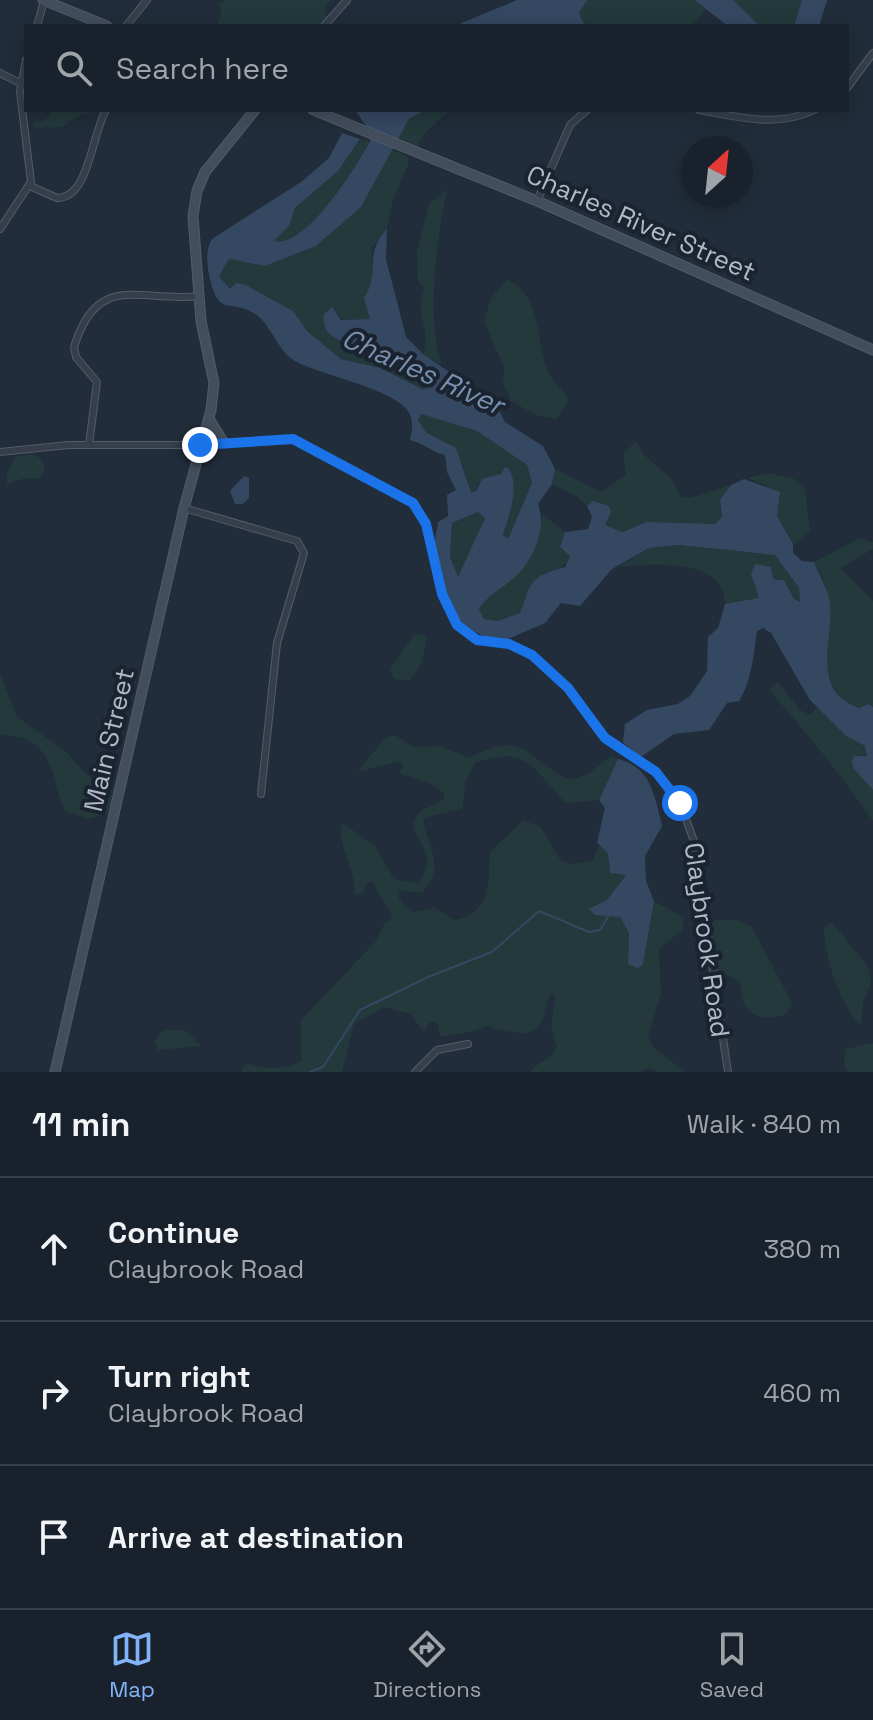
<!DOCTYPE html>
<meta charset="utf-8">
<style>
:root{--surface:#19222c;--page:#222a34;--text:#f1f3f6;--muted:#9fa4a9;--line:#373f48;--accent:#82b3f9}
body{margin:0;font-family:"Space Grotesk",sans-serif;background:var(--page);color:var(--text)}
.compass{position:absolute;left:681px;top:136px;width:72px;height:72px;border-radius:50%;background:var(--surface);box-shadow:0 4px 20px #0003;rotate:27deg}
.stop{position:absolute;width:24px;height:24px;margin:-18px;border:6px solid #1a73e8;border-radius:50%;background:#fff}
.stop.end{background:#1a73e8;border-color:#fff;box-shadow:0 2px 8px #0008}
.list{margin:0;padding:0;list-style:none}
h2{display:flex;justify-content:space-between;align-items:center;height:104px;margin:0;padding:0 32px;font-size:34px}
h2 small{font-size:26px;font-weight:400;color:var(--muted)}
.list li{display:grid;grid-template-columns:52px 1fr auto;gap:24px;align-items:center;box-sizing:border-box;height:144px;padding:0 32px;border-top:2px solid var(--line)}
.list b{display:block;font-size:30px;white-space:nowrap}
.list p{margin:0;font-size:26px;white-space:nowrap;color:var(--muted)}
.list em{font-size:26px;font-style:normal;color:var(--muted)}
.icon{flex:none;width:44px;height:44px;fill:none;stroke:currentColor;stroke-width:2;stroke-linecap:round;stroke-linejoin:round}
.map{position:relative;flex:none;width:873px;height:1072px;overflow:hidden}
.search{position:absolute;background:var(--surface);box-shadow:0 4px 20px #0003;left:24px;right:24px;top:24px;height:88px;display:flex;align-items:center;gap:20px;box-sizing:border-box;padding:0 28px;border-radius:0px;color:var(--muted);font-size:30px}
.sheet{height:536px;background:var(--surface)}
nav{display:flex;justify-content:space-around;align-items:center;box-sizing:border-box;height:112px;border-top:2px solid var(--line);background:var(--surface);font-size:22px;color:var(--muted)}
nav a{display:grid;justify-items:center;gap:4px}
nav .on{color:var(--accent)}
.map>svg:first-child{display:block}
.green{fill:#23393b}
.water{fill:#354862;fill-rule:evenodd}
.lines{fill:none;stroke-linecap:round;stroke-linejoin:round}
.stream{stroke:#354862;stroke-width:2}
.street-casing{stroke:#535c68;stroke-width:8}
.secondary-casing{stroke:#535c68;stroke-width:11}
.street{stroke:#353e4a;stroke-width:6}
.secondary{stroke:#434e5d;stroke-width:9}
.route{stroke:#1a73e8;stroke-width:10}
.labels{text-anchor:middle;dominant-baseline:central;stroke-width:8;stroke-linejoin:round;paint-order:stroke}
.street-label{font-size:26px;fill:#b0b9c7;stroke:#1a232f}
.water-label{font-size:28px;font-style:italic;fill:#7790af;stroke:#1a232f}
</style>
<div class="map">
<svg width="873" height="1072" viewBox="0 0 873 1072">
<rect width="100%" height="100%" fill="#212d3a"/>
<g class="green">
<polygon points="227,0 331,0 325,6 327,18 319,26 216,26 221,16 219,3"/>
<polygon points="587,0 694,0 706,10 691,26 585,26 579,13"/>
<polygon points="733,0 802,0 794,26 760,26"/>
<polygon points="54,110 101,110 82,114 62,127 35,128 32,123 45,120"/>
<polygon points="425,110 450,110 424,134 416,149 397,140 409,119"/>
<path d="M360 139 370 141C356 168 308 247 273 241L289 226 295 208 339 169Z"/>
<polygon points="392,150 407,156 409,162 392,203 387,229 372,248 372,285 366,294 370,319 341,319 332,307 358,345 374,351 427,386 424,390 380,368 341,359 308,332 293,311 250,287 230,289 219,276 229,259 265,266 316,246 361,207"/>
<path d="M448 189C436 233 426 323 442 365L423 354C432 333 413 311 425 289L418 281 417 251 429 204Z"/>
<path d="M507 279C543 295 535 346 550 375 556 386 566 390 568 401L557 419 536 415 511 401 503 383 504 367 484 322 491 298Z"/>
<path d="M421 414 477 431 527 465 532 483 508 539 503 535C511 508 517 499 501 474L478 483 476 491 471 492C467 483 466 471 461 462 451 443 423 439 417 416Z"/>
<path d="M636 441 644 455 672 479 681 497 690 498 731 485 719 506 723 517 719 522C688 535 654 514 622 532L605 525 593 501 587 506 578 497 552 484 555 469 602 492 626 474 623 454Z"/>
<polygon points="32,454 40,458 45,467 41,478 25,478 7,484 7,475 15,457"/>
<polygon points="768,473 793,478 805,488 810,531 794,545 777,516 770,487 747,478"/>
<polygon points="478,512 483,513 485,518 458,578 450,557 452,523"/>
<path d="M542 514 565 532 560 547 571 556C565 570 554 568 543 574L521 613 498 621 484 619 479 609 541 524Z"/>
<path d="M860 538 873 542V549L840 568 873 601V707L868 704 859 708C810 690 832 629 826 590 825 581 817 571 814 562Z"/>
<path d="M678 545 775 555 799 588 800 602 794 599 784 580 773 579 772 570 753 580 759 598C752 601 733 605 725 604 726 557 649 564 618 567L649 548Z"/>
<polygon points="415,634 427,637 422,662 410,681 394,679 390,669"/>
<path d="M0 674 17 717 65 751 97 785 113 796 107 814 88 819 65 811C53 787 56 752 25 739 17 735 8 737 0 734Z"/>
<path d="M778 682 800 710 810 715 817 706 821 708 846 736 865 746 868 755H858L853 768 873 790V821C841 775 807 733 769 690Z"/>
<path d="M395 735 413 747 440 746 469 758C528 726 526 762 571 780L589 773 611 756 618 759 599 800 566 803C533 769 527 744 475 763L465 783 463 808 423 818C427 845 448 870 421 893L398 890 399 899 413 912 435 907 455 920C492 912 488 882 490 852L523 820 541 827 561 861 574 864 593 860 599 845 608 854 609 870 615 875 626 874 608 900 590 912 620 917 629 933 628 964H643L654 901 684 917 682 930 659 949 661 994 648 1036 653 1047 685 1072H658L648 1068 640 1072H530C538 1061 551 1061 557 1047L551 1026 555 999 552 992C545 1002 546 1013 541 1023 534 1041 500 1030 487 1026 476 1032 453 1035 440 1037L437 1022H430L424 1032 410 1014 384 1007 354 1024 342 1072H241L245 1063C266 1068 280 1072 301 1061V1020L375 942 385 923 393 918 372 881 368 882 362 895 354 894C358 871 334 843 343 823L375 846 394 879 418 883C440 855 416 847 413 822L419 812 443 800 444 793 429 783 399 773 403 767 400 761 357 772 385 738Z"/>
<path d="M715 920H738L752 927 792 1003 787 1013C775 1020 754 1021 745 1006 741 999 742 989 739 981L713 969 710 925Z"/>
<path d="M832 922 869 968 871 984 863 1002 861 1025C842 1011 823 952 824 928Z"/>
<polygon points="163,1030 184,1030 202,1046 158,1050 154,1041"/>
<polygon points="873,1043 873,1072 848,1072 844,1066 845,1049"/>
</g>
<g class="water">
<polygon points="517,0 587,0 579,13 585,26 441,26 459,24"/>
<polygon points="694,0 733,0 760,26 728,26"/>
<polygon points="802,0 827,0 819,26 794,26"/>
<path d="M355 110H425L409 119 361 207 316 246 265 266 229 259 219 276 230 289 236 283 244 284 293 311 308 332 341 359 380 368 424 390 427 386C410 374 392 361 374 351 354 340 321 346 324 314L332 307 341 320 370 319 364 298C381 272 363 254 387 229L386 259 406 337 423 354 497 405 505 422 543 446 555 469 552 484 538 504C547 528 534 558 517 575 504 588 489 593 479 609L484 619 498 621 520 613C532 583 527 577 565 567L570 556 560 547 565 532 588 529 592 517 587 506 593 501 609 506 611 512 605 525 622 532 647 522 715 524 722 517 720 500 731 485 744 479 780 492 777 516 793 544V553L802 561 814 562C819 576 828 588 830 603 834 639 809 690 859 708L868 704 873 707V790L853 768 852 761 854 756H867L865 746 846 736 810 700 771 633 763 628 757 631C754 653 751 683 739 701L727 703 709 730 674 734 641 757 623 742 625 724 647 710 678 704 690 696 707 671 708 637 718 628 725 604 759 598 751 574 755 564 771 567 773 579 784 580 794 599 800 602 799 588 775 555 678 545 649 548 612 569 580 606 561 603 545 623 508 639 492 640 465 627 454 616 433 551 438 522 448 516 447 495 456 490 447 472 445 455C431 452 424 443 410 440 412 432 414 419 408 411 392 388 320 375 295 361 280 353 273 330 260 318 232 293 218 326 208 269 207 259 206 248 212 239L301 182 329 158 342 133 360 139 338 171 295 208 289 226 274 241C308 248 359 162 373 136ZM421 414 477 431 527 465 532 483 508 539 503 535C509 515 520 488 509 469L505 467 501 474 482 479 476 491 471 492 456 448 427 433 418 421ZM478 512 485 518 458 577 450 557 452 523Z"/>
<polygon points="244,476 249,478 249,498 243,504 235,504 230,491"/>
<path d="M618 759C651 767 655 796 662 826L645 856 646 881 654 901 643 964 638 968 628 964 629 933 620 917 595 915 589 909 607 900 626 875 610 873 608 854 597 842 605 808 599 800Z"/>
</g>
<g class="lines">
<polyline class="stream" points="310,1072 323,1067 360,1010 428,977 492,952 539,911 589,932 600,930 608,917"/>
<g class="street-casing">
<g id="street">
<polyline points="37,26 44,1"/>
<polyline points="126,26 147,0"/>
<polyline points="324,26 347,0"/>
<polyline points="0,73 20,83"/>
<polyline points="847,88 873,53"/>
<path d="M699 110C738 117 777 128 814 110"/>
<path d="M30 186 57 198C89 198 91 137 106 110"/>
<polyline points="537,201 570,125 587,110"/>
<polyline points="0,229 31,182 20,92 26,60"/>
<path d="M89 445 97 382 76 357 74 347C98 270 140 303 200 296"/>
<polyline points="0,452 68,445 200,445 293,439 413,503 426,524 442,594 457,625 477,640 509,644 532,655 568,688 600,733 656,772 680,803 694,841 728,1072"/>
<polyline points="184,508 297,541 304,553 277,643 261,794"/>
<polyline points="415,1072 437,1050 468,1044"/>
</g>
</g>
<g class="secondary-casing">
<g id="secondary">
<polyline points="43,0 107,26"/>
<polyline points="313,110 537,201 873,350"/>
<polyline points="209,419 224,443"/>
<polyline points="55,1072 184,508 211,410 214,383 201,321 193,216 197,191 205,172 255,110"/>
</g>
</g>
<use href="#street" class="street"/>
<use href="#secondary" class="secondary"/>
</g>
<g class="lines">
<polyline class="route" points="200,445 293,439 413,503 426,524 442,594 457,625 477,640 509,644 532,655 568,688 605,738 656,772 680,803"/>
</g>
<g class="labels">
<g class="street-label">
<text transform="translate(641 223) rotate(24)">Charles River Street</text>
<text transform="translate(109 740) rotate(-77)">Main Street</text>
<text transform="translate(707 940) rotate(82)">Claybrook Road</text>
</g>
<g class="water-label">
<text transform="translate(423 371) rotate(24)">Charles River</text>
</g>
</g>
</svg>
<svg class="compass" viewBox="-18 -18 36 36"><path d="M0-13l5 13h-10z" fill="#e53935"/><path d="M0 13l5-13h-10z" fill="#9fa4a9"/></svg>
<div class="stop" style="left:680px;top:803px"></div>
<div class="stop end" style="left:200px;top:445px"></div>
<div class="search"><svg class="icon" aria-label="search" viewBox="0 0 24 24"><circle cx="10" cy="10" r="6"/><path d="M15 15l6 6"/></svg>Search here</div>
</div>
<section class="sheet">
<h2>11 min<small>Walk · 840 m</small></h2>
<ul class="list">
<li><svg class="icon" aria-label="ahead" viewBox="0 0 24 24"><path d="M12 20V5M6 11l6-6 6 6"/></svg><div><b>Continue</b><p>Claybrook Road</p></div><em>380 m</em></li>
<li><svg class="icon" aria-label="right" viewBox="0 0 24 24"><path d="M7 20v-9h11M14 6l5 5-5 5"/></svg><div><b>Turn right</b><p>Claybrook Road</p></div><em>460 m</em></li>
<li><svg class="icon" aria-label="arrive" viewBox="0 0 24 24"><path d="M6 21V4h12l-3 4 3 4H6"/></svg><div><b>Arrive at destination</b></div></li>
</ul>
</section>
<nav>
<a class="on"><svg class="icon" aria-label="map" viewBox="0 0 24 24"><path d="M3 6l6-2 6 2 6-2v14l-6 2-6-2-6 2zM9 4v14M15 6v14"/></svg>Map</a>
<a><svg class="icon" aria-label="directions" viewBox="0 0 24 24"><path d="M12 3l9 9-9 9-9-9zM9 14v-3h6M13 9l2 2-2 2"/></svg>Directions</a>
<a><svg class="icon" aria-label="saved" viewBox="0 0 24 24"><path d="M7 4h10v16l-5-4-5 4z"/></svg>Saved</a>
</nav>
